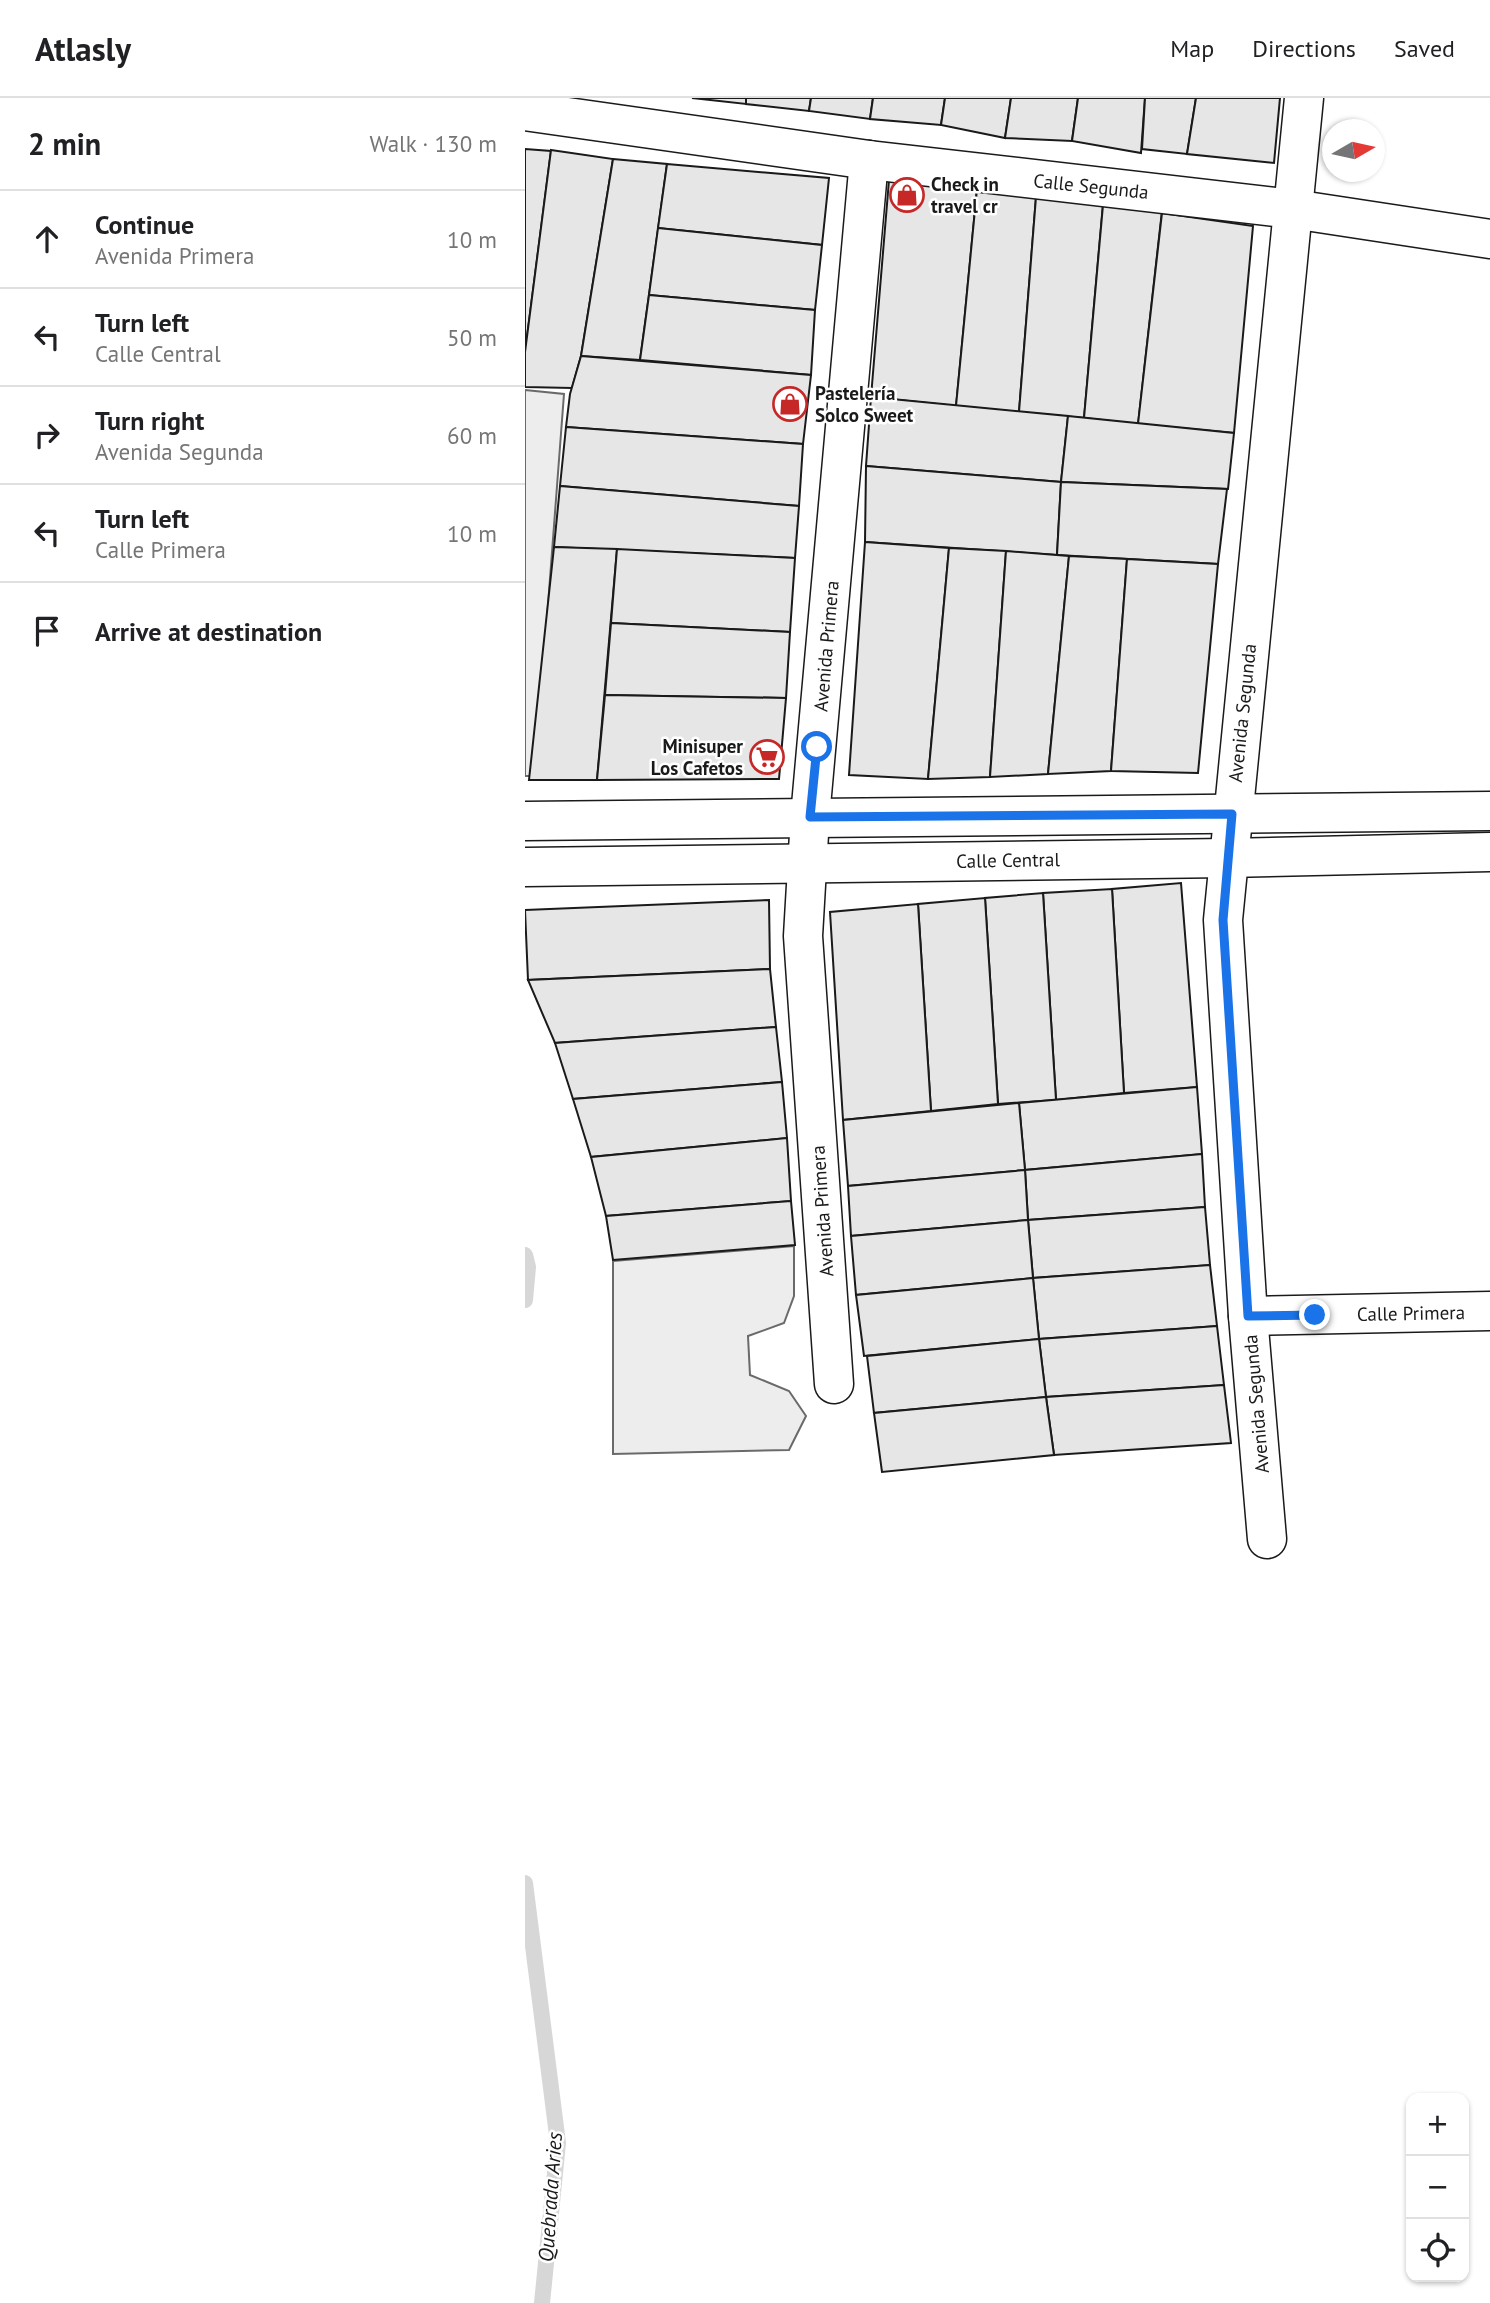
<!DOCTYPE html>
<meta charset="utf-8">
<style>
:root{--surface:#fff;--page:#f2f2f2;--text:#202124;--muted:#757577;--line:#e0e0e0}
body{margin:0;font-family:"PT Sans",sans-serif;background:var(--page);color:var(--text)}
.controls{position:absolute;right:21px;bottom:21px;display:grid;overflow:hidden;border-radius:14px;box-shadow:0 2px 5px #0004}
.controls button{width:63px;height:63px;display:grid;place-items:center;padding:0;border:0;border-bottom:2px solid var(--line);background:var(--surface);color:var(--text);font:35px sans-serif}
.compass{position:absolute;left:797px;top:21px;width:63px;height:63px;border-radius:50%;background:var(--surface);box-shadow:0 2px 5px #0004;rotate:81deg}
.stop{position:absolute;width:21px;height:21px;margin:-16px;border:5px solid #1a73e8;border-radius:50%;background:#fff}
.stop.end{background:#1a73e8;border-color:#fff;box-shadow:0 2px 7px #0008}
.list{margin:0;padding:0;list-style:none}
h2{display:flex;justify-content:space-between;align-items:center;height:91px;margin:0;padding:0 28px;font-size:30px}
h2 small{font-size:23px;font-weight:400;color:var(--muted)}
.list li{display:grid;grid-template-columns:46px 1fr auto;gap:21px;align-items:center;box-sizing:border-box;height:98px;padding:0 28px;border-top:2px solid var(--line)}
.list b{display:block;font-size:26px;white-space:nowrap}
.list p{margin:0;font-size:23px;white-space:nowrap;color:var(--muted)}
.list em{font-size:23px;font-style:normal;color:var(--muted)}
.icon{flex:none;width:38px;height:38px;fill:none;stroke:currentColor;stroke-width:2;stroke-linecap:round;stroke-linejoin:round}
.map{position:relative;flex:none;width:965px;height:2205px;overflow:hidden}
header{display:flex;align-items:center;gap:42px;box-sizing:border-box;height:98px;padding:0 35px;background:var(--surface);border-bottom:2px solid var(--line)}
header strong{font-size:33px}
nav{display:flex;gap:38px;margin-inline-start:auto;font-size:24px}
main{display:flex}
aside{flex:1;background:var(--surface)}
.map>svg:first-child{display:block}
.built{fill:#ededed;stroke:#6a6a6a;stroke-width:2}
.lines{fill:none;stroke-linecap:round;stroke-linejoin:round}
.stream{stroke:#d7d7d7;stroke-width:16}
.building{fill:#e6e6e6;stroke:#1a1a1a;stroke-width:2}
.street-casing{stroke:#1a1a1a;stroke-width:41}
.street{stroke:#fff;stroke-width:38}
.route{stroke:#1a73e8;stroke-width:9}
.labels{text-anchor:middle;dominant-baseline:central;stroke-width:5;stroke-linejoin:round;paint-order:stroke}
.poi-label{font-size:19px;font-weight:bold;fill:#1a1a1a;stroke:#fff;text-anchor:start}
.street-label{font-size:19px;fill:#1a1a1a;stroke:#fff}
.water-label{font-size:21px;font-style:italic;fill:#1a1a1a;stroke:#fff}
</style>
<header>
<strong>Atlasly</strong>
<nav><a>Map</a><a>Directions</a><a>Saved</a></nav>
</header>
<main>
<aside>
<h2>2 min<small>Walk · 130 m</small></h2>
<ul class="list">
<li><svg class="icon" aria-label="ahead" viewBox="0 0 24 24"><path d="M12 20V5M6 11l6-6 6 6"/></svg><div><b>Continue</b><p>Avenida Primera</p></div><em>10 m</em></li>
<li><svg class="icon" aria-label="left" viewBox="0 0 24 24"><path d="M17 20v-9H6M10 6l-5 5 5 5"/></svg><div><b>Turn left</b><p>Calle Central</p></div><em>50 m</em></li>
<li><svg class="icon" aria-label="right" viewBox="0 0 24 24"><path d="M7 20v-9h11M14 6l5 5-5 5"/></svg><div><b>Turn right</b><p>Avenida Segunda</p></div><em>60 m</em></li>
<li><svg class="icon" aria-label="left" viewBox="0 0 24 24"><path d="M17 20v-9H6M10 6l-5 5 5 5"/></svg><div><b>Turn left</b><p>Calle Primera</p></div><em>10 m</em></li>
<li><svg class="icon" aria-label="arrive" viewBox="0 0 24 24"><path d="M6 21V4h12l-3 4 3 4H6"/></svg><div><b>Arrive at destination</b></div></li>
</ul>
</aside>
<div class="map">
<svg width="965" height="2205" viewBox="0 0 965 2205">
<rect width="100%" height="100%" fill="#fff"/>
<g class="built">
<polygon points="0,292 39,296 10,678 0,678"/>
<polygon points="269,1148 269,1198 259,1225 223,1238 225,1277 264,1293 281,1318 264,1352 88,1356 88,1163"/>
</g>
<g class="lines">
<g class="stream">
<polyline points="0,1157 3,1169 0,1202"/>
<polyline points="0,1785 33,2045 17,2205"/>
</g>
</g>
<g class="building">
<polygon points="167,0 221,0 221,6"/>
<polygon points="221,0 286,0 284,13 221,6"/>
<polygon points="286,0 348,0 345,21 284,13"/>
<polygon points="348,0 420,0 416,27 345,21"/>
<polygon points="420,0 486,0 480,40 416,27"/>
<polygon points="486,0 553,0 547,43 480,40"/>
<polygon points="553,0 620,0 616,55 547,43"/>
<polygon points="620,0 671,0 662,56 617,51"/>
<polygon points="671,0 755,0 749,65 662,56"/>
<polygon points="0,51 26,53 0,254"/>
<polygon points="26,52 88,61 56,258 47,290 0,289 0,254"/>
<polygon points="88,61 142,66 115,262 56,258"/>
<polygon points="142,66 304,80 297,147 133,130"/>
<polygon points="364,82 452,91 431,308 346,299"/>
<polygon points="452,91 511,99 494,314 431,308"/>
<polygon points="511,99 578,106 559,320 494,314"/>
<polygon points="578,107 637,113 613,326 559,320"/>
<polygon points="637,115 728,128 709,335 613,326"/>
<polygon points="133,130 297,147 290,212 124,197"/>
<polygon points="124,197 290,212 286,277 115,262"/>
<polygon points="56,258 286,277 278,346 41,329 45,296"/>
<polygon points="346,299 543,318 536,384 341,368"/>
<polygon points="543,318 709,335 703,391 536,384"/>
<polygon points="41,329 278,346 274,408 35,388"/>
<polygon points="341,368 536,384 532,457 340,444"/>
<polygon points="536,384 702,391 693,466 532,457"/>
<polygon points="35,388 274,408 270,460 29,449"/>
<polygon points="340,444 424,450 403,681 324,677"/>
<polygon points="29,449 92,451 72,682 4,682"/>
<polygon points="424,450 481,453 465,679 403,681"/>
<polygon points="92,451 270,460 265,534 86,525"/>
<polygon points="481,453 544,458 523,676 465,679"/>
<polygon points="544,458 602,461 586,673 523,676"/>
<polygon points="602,461 693,466 673,675 586,673"/>
<polygon points="86,525 265,534 261,600 80,597"/>
<polygon points="80,597 261,600 254,681 72,682"/>
<polygon points="656,785 672,989 599,995 587,791"/>
<polygon points="587,791 599,995 531,1002 518,795"/>
<polygon points="518,795 531,1002 473,1006 460,800"/>
<polygon points="460,800 473,1006 406,1013 393,806"/>
<polygon points="244,802 245,871 3,882 0,812"/>
<polygon points="393,806 406,1013 318,1022 305,814"/>
<polygon points="245,871 251,929 30,945 3,882"/>
<polygon points="251,929 257,984 48,1001 30,945"/>
<polygon points="257,984 262,1040 66,1059 48,1001"/>
<polygon points="672,989 677,1056 500,1072 494,1005"/>
<polygon points="494,1005 500,1072 323,1088 318,1022"/>
<polygon points="262,1040 266,1103 81,1118 66,1059"/>
<polygon points="677,1056 680,1109 503,1122 500,1072"/>
<polygon points="500,1072 503,1122 326,1138 323,1088"/>
<polygon points="266,1103 270,1147 88,1162 81,1118"/>
<polygon points="680,1109 685,1167 508,1180 503,1122"/>
<polygon points="503,1122 508,1180 331,1197 326,1138"/>
<polygon points="685,1167 692,1228 514,1241 508,1180"/>
<polygon points="508,1180 514,1241 339,1258 331,1197"/>
<polygon points="692,1228 699,1287 521,1299 514,1241"/>
<polygon points="514,1241 521,1299 349,1315 342,1258"/>
<polygon points="699,1287 706,1345 529,1357 521,1299"/>
<polygon points="521,1299 529,1357 357,1374 349,1315"/>
</g>
<g class="lines">
<g class="street-casing">
<g id="street">
<polyline points="0,13 344,62 768,111 965,141"/>
<polyline points="0,723 965,713"/>
<polyline points="0,769 702,760 965,754"/>
<polyline points="723,1218 965,1213"/>
<polyline points="309,1286 278,838 285,719 344,62"/>
<polyline points="742,1441 723,1218 698,822 779,0"/>
</g>
</g>
<use href="#street" class="street"/>
</g>
<g class="lines">
<polyline class="route" points="292,649 285,719 707,716 698,822 723,1218 790,1217"/>
</g>
<defs>
<g id="shop-ring" transform="scale(1.75)"><circle r="9.5" fill="#fff" stroke="#c62828" stroke-width="1.5"/><path d="M-5-2.5h2.3a2.7 3.5 0 0 1 5.4 0H5L5.5 6h-11ZM-1.5-2.5h3a1.5 2.3 0 0 0-3 0Z" fill="#c62828"/></g>
<g id="supermarket-ring" transform="scale(1.75)"><circle r="9.5" fill="#fff" stroke="#c62828" stroke-width="1.5"/><path d="M-6-5.5h2.5l.6 2H6L4.5 2H-2.5L-4.4-4H-6ZM-1.5 3.2a1.3 1.3 0 1 0 .1 0ZM3 3.2a1.3 1.3 0 1 0 .1 0Z" fill="#c62828"/></g>
</defs>
<g fill-rule="evenodd">
<use href="#shop-ring" x="382" y="97"/>
<use href="#shop-ring" x="265" y="306"/>
<use href="#supermarket-ring" x="242" y="659"/>
</g>
<g class="labels">
<g class="poi-label">
<text x="406" y="86">Check in<tspan x="406" dy="22">travel cr</tspan></text>
<text x="290" y="295">Pastelería<tspan x="290" dy="22">Solco Sweet</tspan></text>
<text x="218" y="648" text-anchor="end">Minisuper<tspan x="218" dy="22">Los Cafetos</tspan></text>
</g>
<g class="street-label">
<text transform="translate(566 88) rotate(6)">Calle Segunda</text>
<text transform="translate(301 548) rotate(-85)">Avenida Primera</text>
<text transform="translate(717 615) rotate(-84)">Avenida Segunda</text>
<text transform="translate(483 762) rotate(-1)">Calle Central</text>
<text transform="translate(297 1113) rotate(-94)">Avenida Primera</text>
<text transform="translate(886 1215) rotate(-1)">Calle Primera</text>
<text transform="translate(731 1306) rotate(-95)">Avenida Segunda</text>
</g>
<g class="water-label">
<text transform="translate(25 2099) rotate(-86)">Quebrada Aries</text>
</g>
</g>
</svg>
<div class="controls">
<button>+</button>
<button>−</button>
<button><svg class="icon" aria-label="locate" viewBox="0 0 24 24"><circle cx="12" cy="12" r="6"/><path d="M12 2v4M12 18v4M2 12h4M18 12h4"/></svg></button>
</div>
<svg class="compass" viewBox="-18 -18 36 36"><path d="M0-13l5 13h-10z" fill="#e53935"/><path d="M0 13l5-13h-10z" fill="#757577"/></svg>
<div class="stop" style="left:292px;top:649px"></div>
<div class="stop end" style="left:790px;top:1217px"></div>
</div>
</main>
